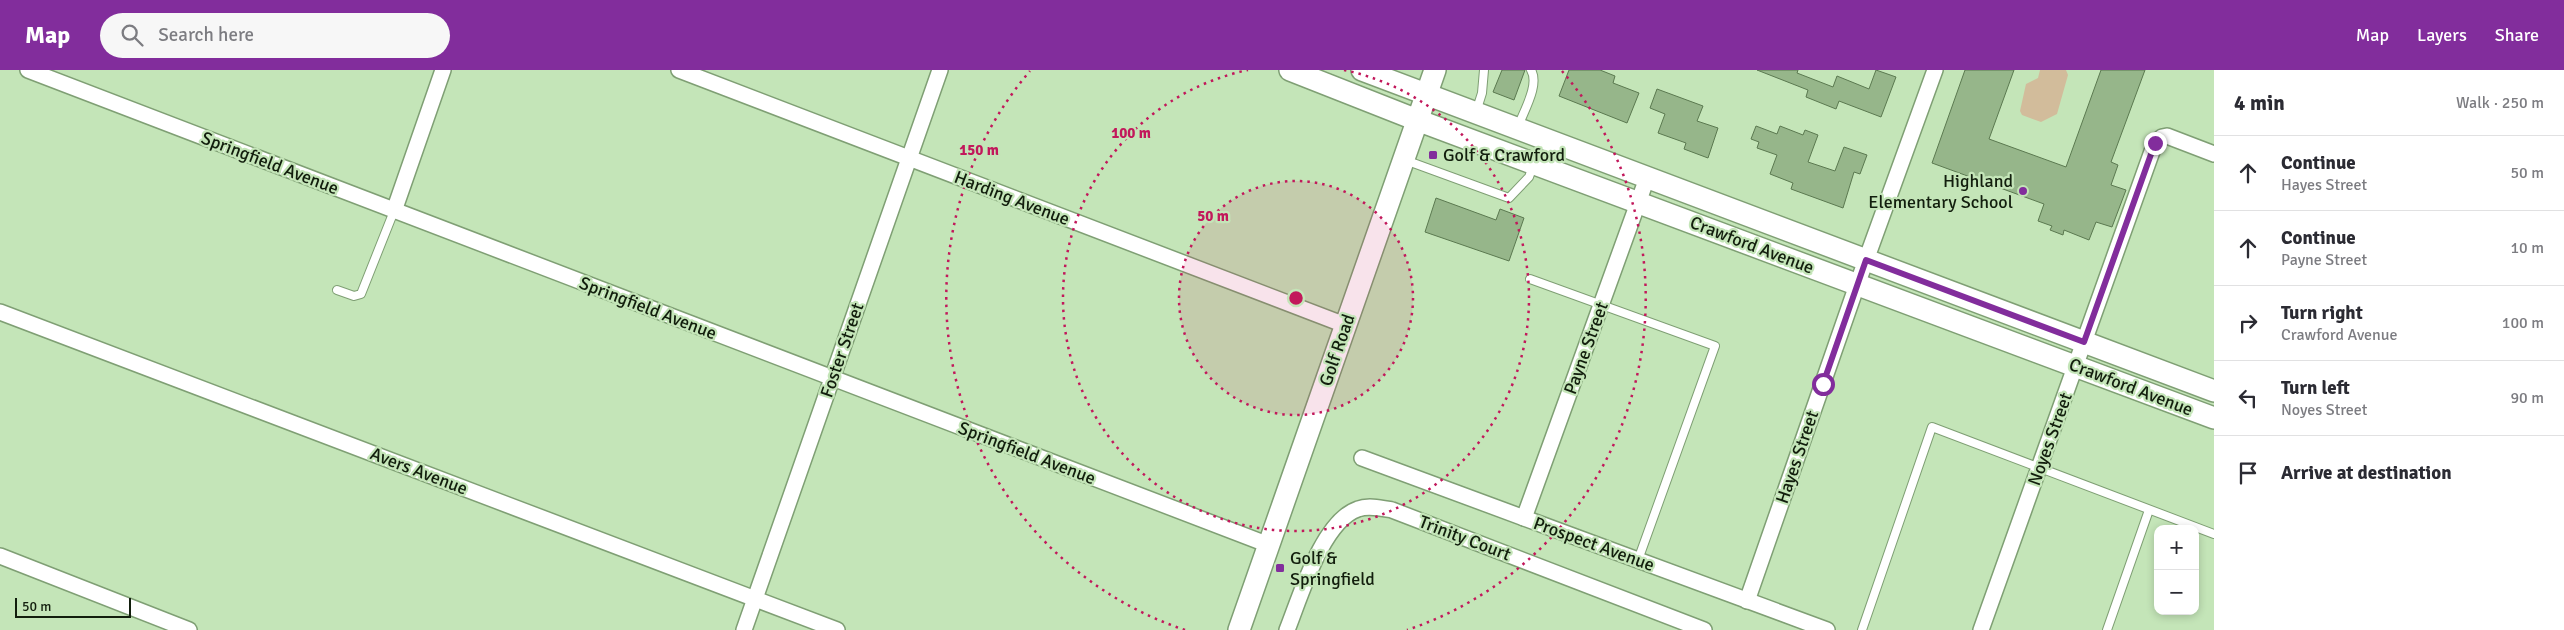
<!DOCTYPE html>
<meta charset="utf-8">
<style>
:root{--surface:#fff;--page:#f7f7f7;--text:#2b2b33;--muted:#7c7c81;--line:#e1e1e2;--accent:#822d9c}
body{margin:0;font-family:Signika,sans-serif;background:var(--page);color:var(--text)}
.controls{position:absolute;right:15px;bottom:15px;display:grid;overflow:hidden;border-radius:10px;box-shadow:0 2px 8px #0003}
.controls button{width:45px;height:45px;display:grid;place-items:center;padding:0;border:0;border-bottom:1px solid var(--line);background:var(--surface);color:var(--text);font:25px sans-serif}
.scale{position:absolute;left:15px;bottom:12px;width:116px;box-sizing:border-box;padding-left:5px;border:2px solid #121e0d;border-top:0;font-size:14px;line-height:18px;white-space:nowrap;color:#121e0d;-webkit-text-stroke:4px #c4e5b8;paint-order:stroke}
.stop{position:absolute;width:15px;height:15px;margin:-11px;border:4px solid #822d9c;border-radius:50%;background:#fff}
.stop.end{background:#822d9c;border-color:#fff;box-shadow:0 1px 5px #0008}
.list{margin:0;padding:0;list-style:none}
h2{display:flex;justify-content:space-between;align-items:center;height:65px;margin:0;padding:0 20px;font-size:21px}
h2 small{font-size:16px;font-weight:400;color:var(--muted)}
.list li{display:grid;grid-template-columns:32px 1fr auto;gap:15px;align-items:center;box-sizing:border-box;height:75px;padding:0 20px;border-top:1px solid var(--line)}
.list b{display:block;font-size:19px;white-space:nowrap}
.list p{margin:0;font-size:16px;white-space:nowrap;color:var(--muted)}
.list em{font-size:16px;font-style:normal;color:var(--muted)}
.icon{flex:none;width:28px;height:28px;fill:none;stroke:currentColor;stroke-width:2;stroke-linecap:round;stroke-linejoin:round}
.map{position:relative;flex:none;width:2214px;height:560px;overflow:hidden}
header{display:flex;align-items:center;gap:30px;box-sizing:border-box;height:70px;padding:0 25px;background:var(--accent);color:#fff}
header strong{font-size:24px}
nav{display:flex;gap:28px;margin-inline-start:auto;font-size:18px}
.search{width:350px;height:45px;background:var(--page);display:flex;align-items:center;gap:12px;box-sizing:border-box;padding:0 18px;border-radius:28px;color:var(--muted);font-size:19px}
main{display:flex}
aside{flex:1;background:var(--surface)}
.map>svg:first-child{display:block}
.green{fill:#d2bc9b}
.building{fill:#96b68a;stroke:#5b7950}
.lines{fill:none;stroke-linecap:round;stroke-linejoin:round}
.service-casing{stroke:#7f9f74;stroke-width:10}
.minor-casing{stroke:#7f9f74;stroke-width:18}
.secondary-casing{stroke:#7f9f74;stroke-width:24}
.service{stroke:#fff;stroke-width:8}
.minor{stroke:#fff;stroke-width:15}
.secondary{stroke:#fff;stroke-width:21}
.route{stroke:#822d9c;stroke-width:6}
.ring{fill:none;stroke:#c2185b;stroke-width:2.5;stroke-dasharray:2.5 5}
.poi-dot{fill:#822d9c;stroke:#c4e5b8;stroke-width:2}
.labels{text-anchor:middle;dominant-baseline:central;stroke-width:4.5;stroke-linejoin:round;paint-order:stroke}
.poi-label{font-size:18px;fill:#121e0d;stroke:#c4e5b8;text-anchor:start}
.street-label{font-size:18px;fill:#121e0d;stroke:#c4e5b8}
.centre{fill:#c2185b;stroke:#c4e5b8;stroke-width:2.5}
.ring-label{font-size:15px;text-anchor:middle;font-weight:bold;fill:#c2185b;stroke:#c4e5b8;stroke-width:4.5;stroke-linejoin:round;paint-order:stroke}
</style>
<header>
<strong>Map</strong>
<div class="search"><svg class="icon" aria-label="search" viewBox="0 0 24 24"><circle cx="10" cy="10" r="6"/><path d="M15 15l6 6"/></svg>Search here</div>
<nav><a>Map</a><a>Layers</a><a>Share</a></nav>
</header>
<main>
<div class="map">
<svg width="2214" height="560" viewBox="0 0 2214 560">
<rect width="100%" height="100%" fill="#c4e5b8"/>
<polygon class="green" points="2040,0 2066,0 2068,5 2057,44 2041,52 2022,45 2020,41 2026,14 2038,8"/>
<g class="building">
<polygon points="1502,0 1525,0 1514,30 1493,22"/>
<polygon points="1569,0 1600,0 1615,6 1613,13 1639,23 1627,53 1559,26"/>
<polygon points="1757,0 1798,0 1797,3 1833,17 1837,6 1869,19 1876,0 1896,7 1881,47 1839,31 1836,39 1806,27 1808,20"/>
<polygon points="1965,0 2014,0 1989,69 2066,97 2101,0 2145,0 2111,92 2118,95 2111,115 2126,120 2112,157 2096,152 2089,170 2064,160 2063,165 2050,160 2052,156 2038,151 2044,134 1932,93"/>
<polygon points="1657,19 1703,36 1697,51 1718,58 1708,88 1684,79 1686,73 1658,63 1665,44 1650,38"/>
<polygon points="1756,56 1777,64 1780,56 1803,65 1805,60 1818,65 1808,92 1835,101 1844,77 1867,85 1860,104 1854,102 1843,138 1791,119 1793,113 1770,104 1777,85 1757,78 1759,72 1751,69"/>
<polygon points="1436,128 1496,150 1500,139 1524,148 1509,191 1425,162"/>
</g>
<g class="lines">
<g class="service-casing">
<g id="service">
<polyline points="1476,42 1482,23 1484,0"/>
<path d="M1518 57C1523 42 1540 15 1531 0"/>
<polyline points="1405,90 1509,128 1529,107 1533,96"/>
<polyline points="1530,209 1715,276 1638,490"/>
<polyline points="337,220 354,226 361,224 394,141"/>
<polyline points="1862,560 1932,357 2214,464"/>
<polyline points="2107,560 2149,440"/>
</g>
</g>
<g class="minor-casing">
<g id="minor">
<polyline points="28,0 1269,475"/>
<polyline points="679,0 1345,255"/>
<polyline points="394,141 443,0"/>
<polyline points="0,242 837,560"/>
<polyline points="1362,388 1827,560"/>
<polyline points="1524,448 1647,108"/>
<polyline points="0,486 189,560"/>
<polyline points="1747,531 1857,215 1935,0"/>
<polyline points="744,560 940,0"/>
<path d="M1287 560C1300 528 1322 451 1358 439 1368 435 1381 438 1392 440L1704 560"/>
<polyline points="1981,560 2155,73 2162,67 2167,66 2214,84"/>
</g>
</g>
<g class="secondary-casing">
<g id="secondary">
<polyline points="1290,0 1417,50 2214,348"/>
<polyline points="1362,0 2214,321"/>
<polyline points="1239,560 1435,0"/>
</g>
</g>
<use href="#service" class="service"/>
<use href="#minor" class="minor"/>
<use href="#secondary" class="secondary"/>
</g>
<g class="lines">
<polyline class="route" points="1823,314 1866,190 2084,272 2155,73"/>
</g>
<circle cx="1296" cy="228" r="117" fill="#c2185b" fill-opacity=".12"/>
<g class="ring">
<circle cx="1296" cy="228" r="117"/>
<path d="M1344 0A233 233 0 1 1 1248 0"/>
<path d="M1185 560A350 350 0 0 1 1030 1M1562 1A350 350 0 0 1 1407 560"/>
</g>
<g class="poi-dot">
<rect x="1428" y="80" width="10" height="10" rx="2.5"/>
<circle cx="2023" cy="121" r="5"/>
<rect x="1275" y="493" width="10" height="10" rx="2.5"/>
</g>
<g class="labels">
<g class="poi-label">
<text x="1443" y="85">Golf &amp; Crawford</text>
<text x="2013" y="111" text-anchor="end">Highland<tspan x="2013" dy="21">Elementary School</tspan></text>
<text x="1290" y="488">Golf &amp;<tspan x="1290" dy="21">Springfield</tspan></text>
</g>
<g class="street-label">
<text transform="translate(270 93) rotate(21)">Springfield Avenue</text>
<text transform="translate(1012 128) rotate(21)">Harding Avenue</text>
<text transform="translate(1752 175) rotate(21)">Crawford Avenue</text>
<text transform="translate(648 238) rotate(21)">Springfield Avenue</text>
<text transform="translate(1586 278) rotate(-70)">Payne Street</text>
<text transform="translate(842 280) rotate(-71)">Foster Street</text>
<text transform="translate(1337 280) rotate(-71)">Golf Road</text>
<text transform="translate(2131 317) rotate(21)">Crawford Avenue</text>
<text transform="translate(2050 369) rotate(-70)">Noyes Street</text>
<text transform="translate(1027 383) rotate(21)">Springfield Avenue</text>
<text transform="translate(1797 387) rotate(-71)">Hayes Street</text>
<text transform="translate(419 401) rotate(21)">Avers Avenue</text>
<text transform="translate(1465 468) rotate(21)">Trinity Court</text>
<text transform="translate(1594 474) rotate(20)">Prospect Avenue</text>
</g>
</g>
<circle cx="1296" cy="228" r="8" class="centre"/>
<g class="ring-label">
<text x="1131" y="68">100 m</text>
<text x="979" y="85">150 m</text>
<text x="1213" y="151">50 m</text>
</g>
</svg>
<div class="controls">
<button>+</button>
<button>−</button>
</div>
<div class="scale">50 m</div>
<div class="stop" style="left:1823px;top:314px"></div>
<div class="stop end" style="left:2155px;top:73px"></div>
</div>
<aside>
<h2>4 min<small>Walk · 250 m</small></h2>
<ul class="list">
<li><svg class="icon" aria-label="ahead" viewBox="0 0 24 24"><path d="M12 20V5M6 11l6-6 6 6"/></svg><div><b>Continue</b><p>Hayes Street</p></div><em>50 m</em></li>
<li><svg class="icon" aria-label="ahead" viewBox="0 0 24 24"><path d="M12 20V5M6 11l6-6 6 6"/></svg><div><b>Continue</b><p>Payne Street</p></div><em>10 m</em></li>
<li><svg class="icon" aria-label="right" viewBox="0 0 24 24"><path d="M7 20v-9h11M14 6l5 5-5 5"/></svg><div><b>Turn right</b><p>Crawford Avenue</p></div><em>100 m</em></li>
<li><svg class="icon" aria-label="left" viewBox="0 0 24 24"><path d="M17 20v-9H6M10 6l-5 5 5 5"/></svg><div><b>Turn left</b><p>Noyes Street</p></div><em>90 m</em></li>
<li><svg class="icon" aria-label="arrive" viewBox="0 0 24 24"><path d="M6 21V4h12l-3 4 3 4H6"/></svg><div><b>Arrive at destination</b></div></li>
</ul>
</aside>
</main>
